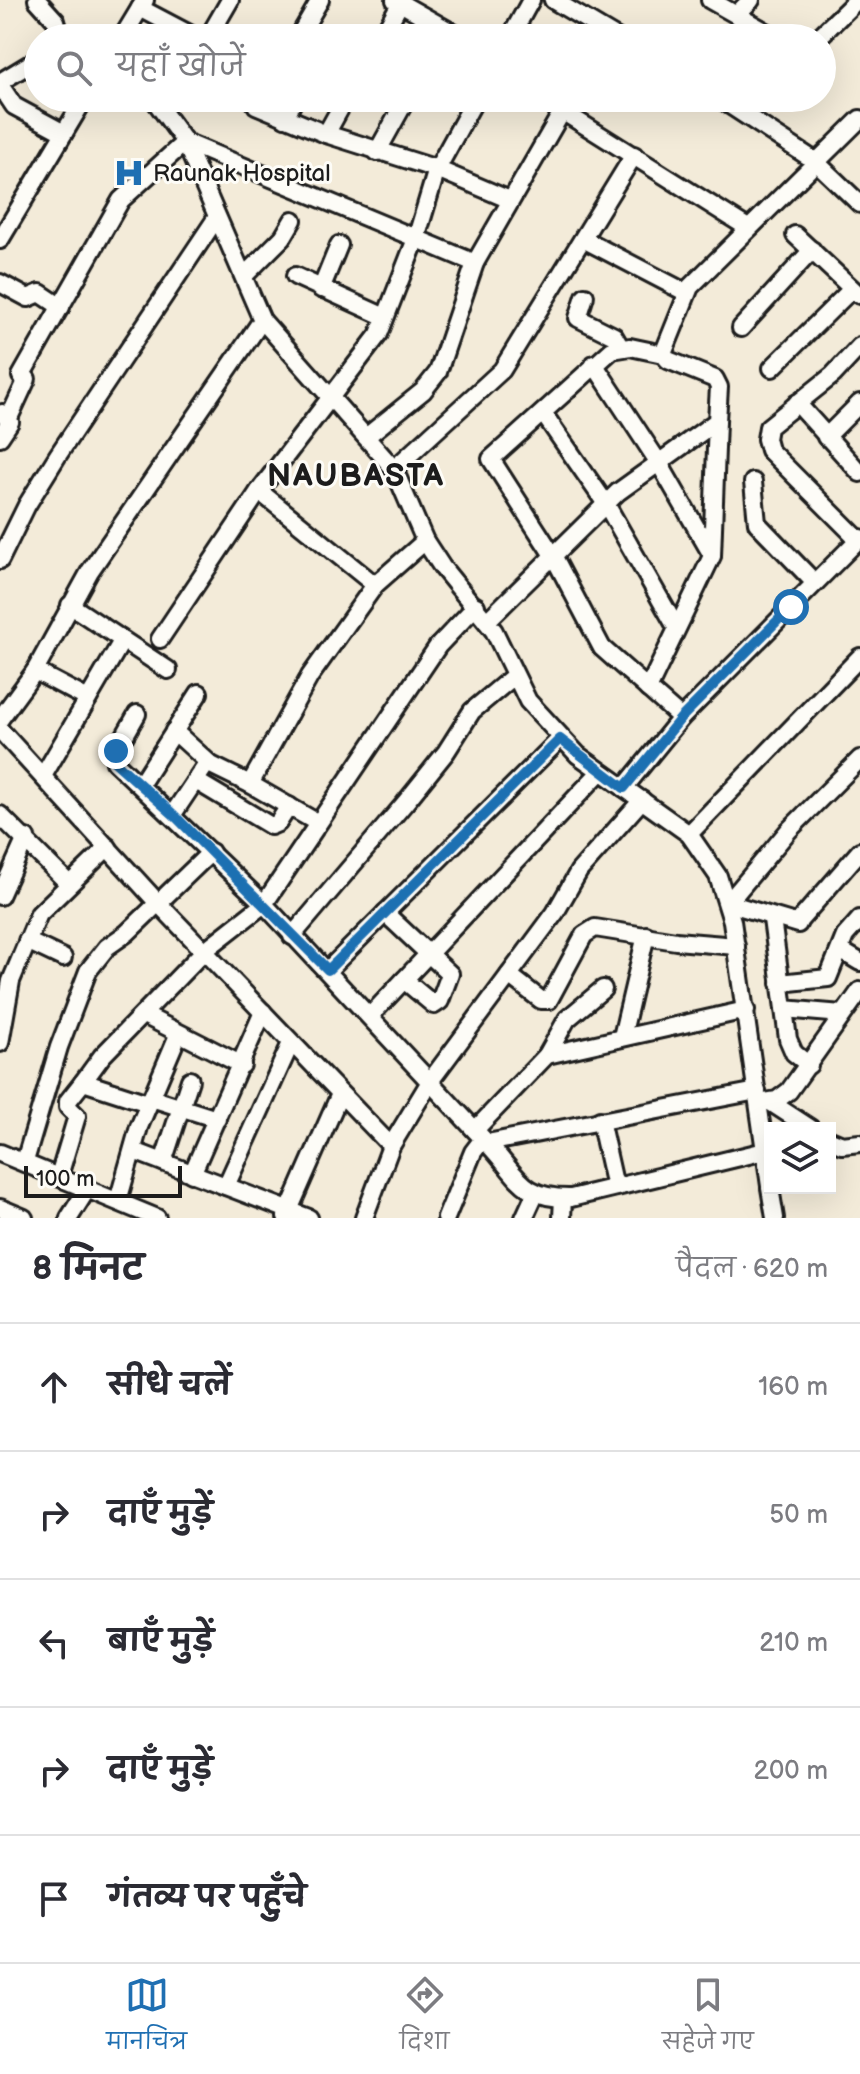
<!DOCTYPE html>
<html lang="hi">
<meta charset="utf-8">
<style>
:root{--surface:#fff;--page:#f2f2f3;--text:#2b2b33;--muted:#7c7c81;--line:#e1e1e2;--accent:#1f6fb2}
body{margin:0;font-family:"Balsamiq Sans","Playpen Sans Deva",sans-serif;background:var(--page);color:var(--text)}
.controls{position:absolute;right:24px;bottom:24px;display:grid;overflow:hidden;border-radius:0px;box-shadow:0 8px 32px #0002}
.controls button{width:72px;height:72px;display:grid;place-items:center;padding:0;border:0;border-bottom:2px solid var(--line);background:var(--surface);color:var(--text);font:40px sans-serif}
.scale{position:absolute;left:24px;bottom:20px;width:158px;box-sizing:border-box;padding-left:8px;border:4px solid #1c1c1c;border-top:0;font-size:22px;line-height:28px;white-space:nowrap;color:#1c1c1c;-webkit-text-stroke:6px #fdfcf7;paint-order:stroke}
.stop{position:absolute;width:24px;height:24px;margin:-18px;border:6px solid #1f6fb2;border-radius:50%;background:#fff}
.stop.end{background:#1f6fb2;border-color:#fff;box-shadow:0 2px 8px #0008}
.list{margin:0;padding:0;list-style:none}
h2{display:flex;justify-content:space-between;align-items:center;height:104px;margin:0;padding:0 32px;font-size:34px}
h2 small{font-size:26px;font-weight:400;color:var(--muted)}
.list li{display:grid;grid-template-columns:52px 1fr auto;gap:24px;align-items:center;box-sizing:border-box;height:128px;padding:0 32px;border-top:2px solid var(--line)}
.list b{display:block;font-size:30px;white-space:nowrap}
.list em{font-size:26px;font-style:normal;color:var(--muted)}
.icon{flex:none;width:44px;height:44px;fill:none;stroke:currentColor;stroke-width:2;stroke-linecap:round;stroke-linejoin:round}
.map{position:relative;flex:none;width:860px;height:1218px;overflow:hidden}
.search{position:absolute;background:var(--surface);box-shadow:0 8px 32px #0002;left:24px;right:24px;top:24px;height:88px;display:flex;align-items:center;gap:20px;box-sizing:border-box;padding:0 28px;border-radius:44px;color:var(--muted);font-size:30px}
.sheet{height:744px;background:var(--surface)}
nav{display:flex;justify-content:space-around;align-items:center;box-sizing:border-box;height:112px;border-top:2px solid var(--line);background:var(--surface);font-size:22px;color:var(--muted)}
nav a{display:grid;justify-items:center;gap:4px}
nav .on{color:var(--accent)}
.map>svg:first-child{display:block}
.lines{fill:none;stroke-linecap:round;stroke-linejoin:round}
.minor-casing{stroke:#1c1c1c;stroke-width:22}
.minor{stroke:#fdfcf7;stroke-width:16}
.route{stroke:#1f6fb2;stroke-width:10}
.labels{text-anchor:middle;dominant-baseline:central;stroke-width:6;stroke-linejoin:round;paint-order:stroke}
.poi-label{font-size:24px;fill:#1c1c1c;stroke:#fdfcf7;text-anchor:start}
.district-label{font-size:32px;font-weight:bold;letter-spacing:2px;fill:#1c1c1c;stroke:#fdfcf7}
</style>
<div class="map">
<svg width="860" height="1218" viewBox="0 0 860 1218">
<rect width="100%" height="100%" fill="#f3ebd9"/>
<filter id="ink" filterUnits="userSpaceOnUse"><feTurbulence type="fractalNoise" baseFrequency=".0125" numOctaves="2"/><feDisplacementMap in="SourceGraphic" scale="16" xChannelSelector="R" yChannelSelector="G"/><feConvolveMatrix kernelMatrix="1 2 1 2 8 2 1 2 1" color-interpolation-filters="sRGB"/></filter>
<g filter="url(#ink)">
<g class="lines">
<g class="minor-casing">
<g id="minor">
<polyline points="37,0 56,21 61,38"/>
<polyline points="395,0 462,38"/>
<polyline points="553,0 617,38"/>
<polyline points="710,0 777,38"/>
<polyline points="140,8 197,38"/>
<polyline points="737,14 751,0"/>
<polyline points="122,38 145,0"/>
<polyline points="208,38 230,0"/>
<polyline points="298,38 320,0"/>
<polyline points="381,38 402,0"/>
<polyline points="510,38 531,0"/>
<polyline points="818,38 857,0"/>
<polyline points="0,82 38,59"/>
<polyline points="0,85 14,106 64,133"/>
<polyline points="153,98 185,142 262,320 394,469 425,541 442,567 494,631 528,701 578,755 689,834 718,876 732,921 770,1186"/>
<polyline points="346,98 326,134 437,169 510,200"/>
<polyline points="719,98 815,161 860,204"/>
<polyline points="256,105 326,134"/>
<polyline points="562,111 748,228"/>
<polyline points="742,112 757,98"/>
<polyline points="285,118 295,98"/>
<polyline points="377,152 407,98"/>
<polyline points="795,235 859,295"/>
<polyline points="583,239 687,293"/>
<polyline points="0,240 85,98"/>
<polyline points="244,276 283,237 293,220"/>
<polyline points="295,276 385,317"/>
<polyline points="0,283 28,298 40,293 61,307"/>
<polyline points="321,289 339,245"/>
<polyline points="585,296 578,318 614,336 621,348"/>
<polyline points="741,328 812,250"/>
<polyline points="860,346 833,375 768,427 766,439 769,450 860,541"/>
<polyline points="663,354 630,347 612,350 491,459 554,557 602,648 681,718 860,538"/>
<polyline points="594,364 659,463 712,555"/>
<polyline points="772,368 852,289"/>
<polyline points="21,376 121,200 185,142 475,263"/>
<polyline points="797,403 860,473"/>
<polyline points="543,413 606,504 676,627"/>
<polyline points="9,418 27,379"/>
<polyline points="0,437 10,422 2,413"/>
<polyline points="366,437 423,391 438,372 475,263 570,98"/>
<polyline points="826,437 860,403"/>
<polyline points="394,469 502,370 634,155"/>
<polyline points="753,482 757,523 815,583"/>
<polyline points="259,491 375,585"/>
<polyline points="0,560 27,505 58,455 217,217"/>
<polyline points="70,605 168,670"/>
<polyline points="487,621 618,492 717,421 719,387 715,379 668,360 663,354 690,287 860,119"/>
<polyline points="160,639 259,491 379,334 416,239 437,169 476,98"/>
<polyline points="35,671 88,699"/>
<polyline points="648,689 712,556 717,421"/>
<polyline points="137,714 116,751 115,762 264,904 487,1143 757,1091"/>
<polyline points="0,719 35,671 90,571 262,320"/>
<polyline points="0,730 157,902 391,1146"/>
<polyline points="174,731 209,763"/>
<polyline points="43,776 122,641"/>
<polyline points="196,781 271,826 278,823 289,806"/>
<polyline points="250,784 318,823"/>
<polyline points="140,785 199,693"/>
<polyline points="624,788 681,718"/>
<polyline points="173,814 207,763 250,784 310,676 375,585 425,541"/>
<polyline points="0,815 68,883"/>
<polyline points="689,834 860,657"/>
<polyline points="0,896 26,838"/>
<polyline points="385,913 450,974 440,1001 434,1005 404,980"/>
<polyline points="772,919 788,1039 794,1053 809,1065"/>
<polyline points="799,921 860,851"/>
<polyline points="798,924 728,903 789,830 860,759"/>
<polyline points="292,936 405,803 446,752 472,711 514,676"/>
<polyline points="27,941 63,958"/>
<polyline points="840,950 860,962"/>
<polyline points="328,970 560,739"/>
<polyline points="509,975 541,1000 549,1000 584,935 595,928 676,941 736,946"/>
<polyline points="780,983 828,978 845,936 860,919"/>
<polyline points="784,1009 842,1014"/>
<polyline points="144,1015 242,1065"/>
<polyline points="370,1016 600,772"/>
<polyline points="622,1037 646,935"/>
<polyline points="0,1043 11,981 39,914 108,847"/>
<polyline points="547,1055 567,1019 603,989"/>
<polyline points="151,1098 217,1119"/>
<polyline points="770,1102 810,1128"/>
<polyline points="148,1103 83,1082 102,1056 204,951 264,904 438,646 476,606"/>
<polyline points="759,1103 777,1100 789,1091 860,991"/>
<polyline points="600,1120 615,1187"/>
<polyline points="475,1130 547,1055 746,1010"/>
<polyline points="830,1140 842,1145 860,1143"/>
<path d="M487 1143C518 1175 521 1199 571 1198L765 1151"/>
<polyline points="134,1151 309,1218"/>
<polyline points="0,1153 157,1218"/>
<polyline points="25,1161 59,1047 88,971 107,947 127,933 211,852"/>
<polyline points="163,1162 190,1080"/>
<polyline points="192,1174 263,1012"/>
<polyline points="59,1176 77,1116 68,1107 68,1101 83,1082"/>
<polyline points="226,1186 291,1043"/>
<polyline points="770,1188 775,1218"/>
<polyline points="118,1201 139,1127 178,1035"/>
<polyline points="0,1208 24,1218"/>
<polyline points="286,1217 340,1094"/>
<polyline points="69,1218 88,1188"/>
<polyline points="364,1218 391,1146 431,1080 555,913 579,871 642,800"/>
<polyline points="446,1218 473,1152 483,1139"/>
<polyline points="524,1218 535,1194"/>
<polyline points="562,1218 563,1198"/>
</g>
</g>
<use href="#minor" class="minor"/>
</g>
</g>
<g class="lines" filter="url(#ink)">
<polyline class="route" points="116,751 115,762 173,814 328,970 560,739 624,788 681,718 791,607"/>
</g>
<defs>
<g id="hospital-bare" transform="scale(2.4)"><path d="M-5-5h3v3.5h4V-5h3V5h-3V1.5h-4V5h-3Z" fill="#1f6fb2" stroke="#fdfcf7" stroke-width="2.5" paint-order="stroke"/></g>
</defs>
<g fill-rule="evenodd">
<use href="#hospital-bare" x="129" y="173"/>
</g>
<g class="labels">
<g class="poi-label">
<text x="153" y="173">Raunak Hospital</text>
</g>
<g class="district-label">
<text x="356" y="476">NAUBASTA</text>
</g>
</g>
</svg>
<div class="controls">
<button><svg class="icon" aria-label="layers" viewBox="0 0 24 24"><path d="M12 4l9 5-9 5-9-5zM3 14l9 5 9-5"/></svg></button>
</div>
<div class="scale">100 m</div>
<div class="stop" style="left:791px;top:607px"></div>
<div class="stop end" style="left:116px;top:751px"></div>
<div class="search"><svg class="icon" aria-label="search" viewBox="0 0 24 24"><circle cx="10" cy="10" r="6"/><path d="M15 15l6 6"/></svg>यहाँ खोजें</div>
</div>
<section class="sheet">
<h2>8 मिनट<small>पैदल · 620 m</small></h2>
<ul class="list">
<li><svg class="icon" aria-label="ahead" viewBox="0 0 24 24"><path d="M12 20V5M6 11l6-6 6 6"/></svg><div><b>सीधे चलें</b></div><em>160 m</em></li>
<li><svg class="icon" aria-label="right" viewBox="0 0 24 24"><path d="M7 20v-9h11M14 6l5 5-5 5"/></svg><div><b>दाएँ मुड़ें</b></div><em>50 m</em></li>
<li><svg class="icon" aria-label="left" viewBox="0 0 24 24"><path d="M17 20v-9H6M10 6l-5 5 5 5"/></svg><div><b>बाएँ मुड़ें</b></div><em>210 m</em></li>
<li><svg class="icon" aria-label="right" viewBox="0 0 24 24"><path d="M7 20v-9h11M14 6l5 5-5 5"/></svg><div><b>दाएँ मुड़ें</b></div><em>200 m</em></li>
<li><svg class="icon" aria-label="arrive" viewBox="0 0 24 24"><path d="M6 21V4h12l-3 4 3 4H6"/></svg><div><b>गंतव्य पर पहुँचे</b></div></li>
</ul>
</section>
<nav>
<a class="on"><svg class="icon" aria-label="map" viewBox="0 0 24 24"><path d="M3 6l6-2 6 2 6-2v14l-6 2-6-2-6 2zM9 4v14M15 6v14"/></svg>मानचित्र</a>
<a><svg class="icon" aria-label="directions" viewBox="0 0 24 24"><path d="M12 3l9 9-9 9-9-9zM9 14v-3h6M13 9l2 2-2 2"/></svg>दिशा</a>
<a><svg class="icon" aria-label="saved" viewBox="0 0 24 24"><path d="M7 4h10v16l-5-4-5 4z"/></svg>सहेजे गए</a>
</nav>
